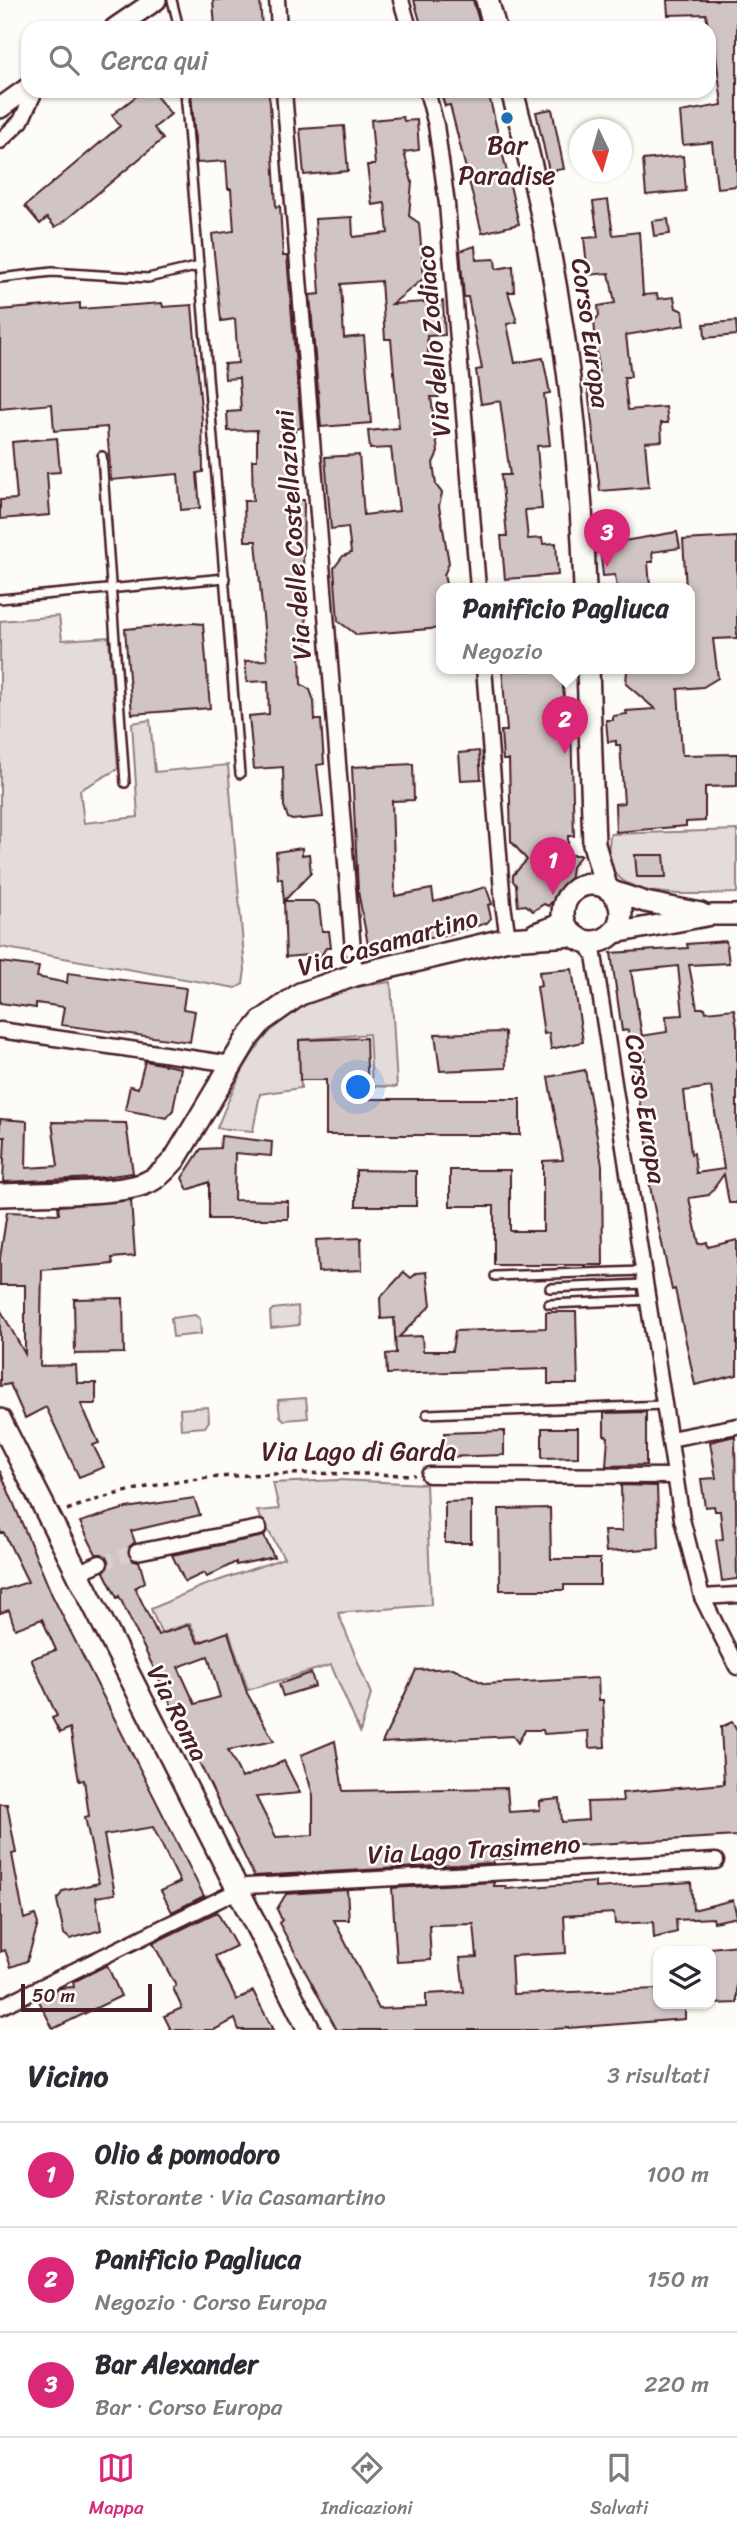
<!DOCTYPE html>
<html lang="it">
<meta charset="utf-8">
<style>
:root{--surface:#fff;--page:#f2f2f3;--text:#2b2b33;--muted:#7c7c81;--line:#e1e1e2;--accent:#db2777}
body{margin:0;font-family:Sriracha,sans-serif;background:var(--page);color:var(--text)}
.controls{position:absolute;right:21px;bottom:21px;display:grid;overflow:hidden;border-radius:14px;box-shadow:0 2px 5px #0004}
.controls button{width:63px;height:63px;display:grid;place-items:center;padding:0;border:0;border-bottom:2px solid var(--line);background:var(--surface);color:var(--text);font:35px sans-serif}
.compass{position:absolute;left:569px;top:119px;width:63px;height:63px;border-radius:50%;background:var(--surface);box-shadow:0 2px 5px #0004;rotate:175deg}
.scale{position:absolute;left:21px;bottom:18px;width:131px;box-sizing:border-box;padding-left:7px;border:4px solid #4a1f2b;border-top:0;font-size:19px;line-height:24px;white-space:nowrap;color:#4a1f2b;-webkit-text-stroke:5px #fdfcf7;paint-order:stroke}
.you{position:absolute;left:359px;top:1088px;width:24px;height:24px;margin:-18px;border:5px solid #fff;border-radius:50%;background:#1a73e8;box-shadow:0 0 0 10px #1a73e833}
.badge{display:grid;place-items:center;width:46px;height:46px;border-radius:50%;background:var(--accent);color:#fff;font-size:23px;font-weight:700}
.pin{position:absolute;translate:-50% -58px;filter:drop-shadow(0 2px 4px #0008)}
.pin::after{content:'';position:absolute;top:37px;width:24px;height:21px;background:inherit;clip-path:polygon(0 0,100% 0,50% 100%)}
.popup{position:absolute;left:436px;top:583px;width:259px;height:91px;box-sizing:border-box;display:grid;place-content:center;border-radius:14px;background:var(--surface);filter:drop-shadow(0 2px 5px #0005);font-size:23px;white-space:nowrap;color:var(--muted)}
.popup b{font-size:26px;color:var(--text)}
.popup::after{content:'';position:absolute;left:50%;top:100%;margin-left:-14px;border:14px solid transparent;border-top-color:var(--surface)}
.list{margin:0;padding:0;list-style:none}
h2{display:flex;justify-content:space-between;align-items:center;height:91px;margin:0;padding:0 28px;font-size:30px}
h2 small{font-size:23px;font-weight:400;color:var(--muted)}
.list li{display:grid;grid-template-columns:46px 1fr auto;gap:21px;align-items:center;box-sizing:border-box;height:105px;padding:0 28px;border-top:2px solid var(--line)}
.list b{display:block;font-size:26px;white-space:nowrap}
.list p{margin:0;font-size:23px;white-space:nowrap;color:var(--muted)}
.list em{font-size:23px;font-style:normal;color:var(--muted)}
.icon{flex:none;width:38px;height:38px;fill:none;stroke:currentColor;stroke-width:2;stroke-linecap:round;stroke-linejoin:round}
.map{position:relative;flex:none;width:737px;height:2030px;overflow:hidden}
.search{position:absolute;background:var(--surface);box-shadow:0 2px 5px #0004;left:21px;right:21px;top:21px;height:77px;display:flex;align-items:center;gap:18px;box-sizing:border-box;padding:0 24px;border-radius:21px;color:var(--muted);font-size:26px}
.sheet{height:406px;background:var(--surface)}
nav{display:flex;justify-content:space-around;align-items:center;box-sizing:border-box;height:98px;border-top:2px solid var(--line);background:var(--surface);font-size:19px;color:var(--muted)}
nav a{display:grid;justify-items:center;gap:4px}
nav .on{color:var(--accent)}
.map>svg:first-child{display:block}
.green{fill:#e3dcda;stroke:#967e82;stroke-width:2}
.building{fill:#d0c5c4;stroke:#4a1f2b;stroke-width:2;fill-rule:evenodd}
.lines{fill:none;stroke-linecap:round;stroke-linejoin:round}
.street-tunnel{stroke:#d9d0ce;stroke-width:14;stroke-dasharray:14 7;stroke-linecap:butt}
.lane-casing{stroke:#4a1f2b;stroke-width:12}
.street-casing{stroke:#4a1f2b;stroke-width:19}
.secondary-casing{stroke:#4a1f2b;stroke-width:24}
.primary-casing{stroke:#4a1f2b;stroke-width:26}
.path{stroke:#4a1f2b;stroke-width:3.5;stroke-dasharray:5 5;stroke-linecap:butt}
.lane{stroke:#fdfcf7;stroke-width:7}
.street{stroke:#fdfcf7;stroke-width:14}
.secondary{stroke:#fdfcf7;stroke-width:19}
.primary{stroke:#fdfcf7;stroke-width:21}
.poi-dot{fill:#1f6fb2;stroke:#fdfcf7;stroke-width:2.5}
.labels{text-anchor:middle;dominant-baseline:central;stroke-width:5;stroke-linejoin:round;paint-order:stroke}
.poi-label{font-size:26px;fill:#4a1f2b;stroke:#fdfcf7}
.street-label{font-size:26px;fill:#4a1f2b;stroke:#fdfcf7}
</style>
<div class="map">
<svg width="737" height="2030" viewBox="0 0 737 2030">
<rect width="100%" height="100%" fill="#fdfcf7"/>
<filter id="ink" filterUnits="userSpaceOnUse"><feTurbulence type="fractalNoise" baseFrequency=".0143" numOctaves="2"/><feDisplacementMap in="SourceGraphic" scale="14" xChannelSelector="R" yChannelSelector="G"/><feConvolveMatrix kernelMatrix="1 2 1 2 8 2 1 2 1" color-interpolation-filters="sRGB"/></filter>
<g filter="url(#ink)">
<g class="green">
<polygon points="59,616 62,640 109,637 118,769 80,790 84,823 138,817 132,723 150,720 155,772 228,765 245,970 243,984 236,988 0,947 0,621"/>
<path d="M737 830V893C703 893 620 904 609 861 607 853 610 842 610 834Z"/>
<path d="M391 982 397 1087 372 1086 369 1034 299 1040 301 1088 260 1094 253 1131 217 1128C255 1032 284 994 391 982Z"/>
<polygon points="298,1306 299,1325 271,1328 270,1312 273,1309"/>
<polygon points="195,1315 200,1319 201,1334 173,1337 171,1318"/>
<polygon points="306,1398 308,1418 284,1420 280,1416 278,1400"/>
<polygon points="208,1407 209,1421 205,1427 181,1429 180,1409"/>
<polygon points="338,1480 426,1484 431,1605 338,1613 371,1694 360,1732 331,1665 248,1690 229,1632 199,1642 190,1623 161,1633 151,1609 200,1587 284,1558 257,1511 279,1509 273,1483"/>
</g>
<g class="building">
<polygon points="213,0 260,0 262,28 215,28"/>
<polygon points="414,0 473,0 481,28 422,28"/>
<polygon points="667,0 737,0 737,186 717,188 712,142 683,145 680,112 722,105 714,39 710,39 706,14 668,15"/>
<polygon points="143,91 152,91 171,114 154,128 163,139 62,223 55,227 47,218 40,224 25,206 120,126 112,115"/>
<polygon points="217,91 268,91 270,103 276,207 280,206 283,256 287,256 301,428 295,429 295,437 291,438 290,462 291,500 304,500 303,577 295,580 296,601 305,608 307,644 300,652 301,684 310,690 314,701 315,720 321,720 324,764 317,765 323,817 292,820 288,818 284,806 283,767 254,769 249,716 269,714 268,681 247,682 245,661 267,660 256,541 245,541 244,501 253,501 252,460 257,460 257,430 228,431 227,412 241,411 239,378 225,379 224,364 238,363 235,319 221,321 212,234 234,231 231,189 228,189 226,161 197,163 191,93"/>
<polygon points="440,91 488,91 519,224 482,233 450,105 445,106"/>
<polygon points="552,109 564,169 549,171 536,112"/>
<polygon points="403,117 404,121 417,120 419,150 404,152 412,182 409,216 419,223 424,278 392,304 443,301 445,335 427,336 429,366 436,366 439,397 431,397 438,452 433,463 436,485 442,493 439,506 449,563 444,575 447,588 441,588 441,628 357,635 338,621 334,568 343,556 351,553 348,527 331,529 325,457 359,455 364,515 399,511 391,448 370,449 368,431 399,428 391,339 385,339 381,281 341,284 344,338 364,336 371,423 321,427 310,295 320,294 315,219 352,217 353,237 388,233 385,203 372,205 367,165 375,165 371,120"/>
<polygon points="344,126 348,171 304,175 300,129"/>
<polygon points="683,156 686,191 646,195 643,160"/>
<polygon points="608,200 613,235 639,232 643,295 657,294 658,299 674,297 676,308 683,311 685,325 626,335 631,377 624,377 628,410 666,407 668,423 661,423 662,441 645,442 649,487 600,491 587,381 599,379 594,321 599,316 598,306 615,303 609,273 588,275 584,238 598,237 593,202"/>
<polygon points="668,219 670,234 654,236 652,221"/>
<polygon points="475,246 476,260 495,259 496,269 513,266 514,292 508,292 517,322 507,324 515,363 543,358 550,393 544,394 550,445 537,446 542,509 525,510 528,539 542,538 543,544 556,543 558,575 505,579 501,536 507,536 501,475 510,475 500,401 481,404 476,370 482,369 468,297 464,297 460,251"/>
<polygon points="80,303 80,309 162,303 163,307 192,305 202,420 203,472 197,473 200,508 181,510 178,474 111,480 107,427 54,431 52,404 0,409 0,310"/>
<polygon points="736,321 737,335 705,338 704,324"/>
<polygon points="57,438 60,472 47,473 50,515 0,519 0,500 17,499 12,442"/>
<polygon points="677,532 680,548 652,552 653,562 648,562 650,586 617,588 615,575 603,576 600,545"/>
<polygon points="737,537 737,638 713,639 718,678 703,687 678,689 682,755 737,754 737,786 705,787 705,821 686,822 686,826 616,832 615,804 624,803 620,745 616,745 616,741 608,742 606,720 613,720 613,716 627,714 626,711 655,709 626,684 627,670 689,668 689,588 686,588 683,540"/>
<polygon points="192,623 203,624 210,708 132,714 125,629"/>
<polygon points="502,668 517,668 518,671 561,668 567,726 571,725 574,836 568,836 568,855 581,855 572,867 570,883 548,906 544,904 533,911 526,905 518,906 516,885 513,881 513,875 527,860 511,841 509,760 503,760 501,731 507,731"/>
<polygon points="479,751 481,779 461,780 459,753"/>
<polygon points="413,764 414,800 392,801 395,896 432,889 434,902 486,887 492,904 488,905 491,918 487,923 450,934 369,950 358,891 352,767"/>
<polygon points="302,848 302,855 309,854 311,873 284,901 282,879 278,879 276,852"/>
<polygon points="635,855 664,855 666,877 637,877"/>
<polygon points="284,901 313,901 319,905 322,931 329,931 331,948 326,948 319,959 309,955 286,957"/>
<path d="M726 941 729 963 689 965 697 1008H705L706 1012 734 1009 737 1028V1203H729L724 1174 709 1195 689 1198 699 1244 707 1242 708 1247 737 1240V1375L695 1385 675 1289 672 1290 652 1197 649 1180H654L632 1062 645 1060 641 1036 667 1032 666 1016 683 1015 678 966 631 971 642 1036 629 1038 628 1030 622 1031 611 953 688 948 687 944ZM711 1087 724 1169 696 1173 694 1153 691 1154 684 1091Z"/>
<polygon points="0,962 39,967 37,977 67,983 68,973 186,988 183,1009 195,1011 190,1042 61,1025 64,1007 36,1003 36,1008 0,1003"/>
<polygon points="572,969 583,1042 551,1049 549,1033 544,1034 537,987 541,986 539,972"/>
<polygon points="505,1032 506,1068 440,1071 435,1034"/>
<polygon points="366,1038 368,1099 520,1099 520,1135 326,1135 326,1080 300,1080 299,1040"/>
<polygon points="145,1061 181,1068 173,1110 167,1118 125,1110 130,1086 138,1088"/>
<polygon points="585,1070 602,1165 603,1265 494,1265 494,1206 450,1206 450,1170 510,1170 510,1231 543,1231 543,1161 563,1160 548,1077"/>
<polygon points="0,1119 27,1121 26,1168 58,1166 52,1122 126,1123 133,1173 96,1178 3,1182 5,1137 0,1137"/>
<polygon points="221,1136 272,1142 271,1156 235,1153 234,1200 288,1201 288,1219 209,1219 209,1182 188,1190 182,1178 201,1149 220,1148"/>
<polygon points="356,1170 416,1171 416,1206 356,1206"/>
<polygon points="131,1200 135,1256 112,1258 113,1264 42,1270 40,1366 76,1365 77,1383 96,1383 96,1404 81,1404 99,1443 93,1445 104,1467 79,1477 46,1407 25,1418 10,1384 0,1386 0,1309 25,1354 25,1285 0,1285 0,1258 7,1212 59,1214 58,1206"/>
<polygon points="361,1238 362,1270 318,1272 316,1240"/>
<polygon points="404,1272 411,1278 417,1273 427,1272 431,1305 399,1337 422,1336 423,1351 452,1351 455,1331 546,1328 546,1312 576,1312 578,1384 548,1384 548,1369 387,1374 386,1354 396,1353 394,1318 381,1319 380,1298"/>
<polygon points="123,1298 124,1353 75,1354 74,1299"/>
<polygon points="646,1412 646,1465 606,1466 608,1437 604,1435 604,1413"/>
<polygon points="542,1428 578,1428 578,1457 542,1458"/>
<polygon points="504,1431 504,1455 444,1457 444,1433"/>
<polygon points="735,1436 737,1579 722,1581 716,1540 723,1539 720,1511 715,1511 714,1506 705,1507 701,1479 716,1478 710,1442"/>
<polygon points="0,1471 52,1595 204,1896 172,1912 161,1891 180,1882 153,1827 104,1835 115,1894 96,1897 101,1930 70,1939 64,1934 57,1900 63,1891 99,1883 85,1817 89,1816 84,1780 79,1781 70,1728 60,1733 52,1718 57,1716 31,1659 56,1650 42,1619 15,1629 9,1610 0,1613 0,1591 28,1582 4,1533 0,1533"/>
<polygon points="621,1485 657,1486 659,1548 606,1552 604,1531 622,1531"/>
<path d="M194 1498 200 1515 131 1531 135 1542 128 1548V1555L133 1561H139L145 1582 135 1588 158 1635 189 1625 198 1643 228 1632 247 1693 274 1741 228 1750 242 1778 284 1761 300 1793 256 1797 276 1837 313 1835V1795L301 1755 335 1741 343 1791 507 1788 509 1812 540 1810V1801L560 1799 562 1822 588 1820 587 1802 623 1801 622 1793 724 1784 721 1727 732 1722 737 1731V1836L511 1849V1859H493V1863L254 1876 119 1596 117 1598 104 1572 109 1565 108 1559 102 1554H96L80 1522 126 1508ZM208 1656 220 1697 195 1704 178 1667Z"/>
<polygon points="471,1501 471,1543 445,1543 445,1502"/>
<polygon points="550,1508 551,1559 600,1559 600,1585 564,1585 564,1590 500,1590 499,1509"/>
<polygon points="264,1536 274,1557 236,1565 236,1562 207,1577 204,1573 185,1582 172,1555"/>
<polygon points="453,1668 485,1684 598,1678 599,1700 603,1700 605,1747 589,1748 588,1731 544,1734 543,1730 525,1730 518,1743 513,1736 382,1743 416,1670"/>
<polygon points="311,1673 315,1686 283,1696 279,1684"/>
<polygon points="0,1804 7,1804 16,1853 12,1854 24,1919 35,1915 38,1924 27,1961 11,1967 5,1950 0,1952"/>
<polygon points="494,1882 494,1886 506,1886 506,1889 595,1882 595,1888 691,1882 693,1910 733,1900 737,1917 714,1922 713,1918 676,1920 677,1932 654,1938 653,1922 615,1924 614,1913 564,1916 566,1953 511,1956 513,1994 658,1989 658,2004 685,2004 685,2019 542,2030 337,2030 279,1923 282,1920 277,1909 286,1894 347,1890 349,1920 334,1920 379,2009 426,2007 426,1994 464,1992 460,1958 477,1957 474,1924 429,1925 431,1960 397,1962 392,1888"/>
<polygon points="217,1912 236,1946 215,1956 237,2000 253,1991 273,2030 239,2030 235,2019 214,2030 171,2030 164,2016 182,2008 173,1988 176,1986 153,1943"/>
<polygon points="737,1945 737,2003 711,2004 711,1948"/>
<polygon points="107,1965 121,1996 53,2029 38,1999 60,1988 74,1987 73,1982"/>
</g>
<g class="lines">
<polyline class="street-tunnel" points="100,1563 137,1552"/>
<g class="lane-casing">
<g id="lane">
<polyline points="172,0 179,28"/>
<polyline points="185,91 240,774"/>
<polyline points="0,278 52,272 148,278 200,266"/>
<polyline points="102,456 125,783"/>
<polyline points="0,599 225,578"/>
<polyline points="495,1276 643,1271"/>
<polyline points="550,1288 645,1284"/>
<polyline points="549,1304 648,1300"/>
<polyline points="427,1414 664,1405"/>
</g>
</g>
<g class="street-casing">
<g id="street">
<polyline points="277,0 279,28"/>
<polyline points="401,0 409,28"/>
<polyline points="284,91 355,975"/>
<polyline points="427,91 436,125 447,204 478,588"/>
<polyline points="0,141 21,121 35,91"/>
<polyline points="484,668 503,904 508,939 514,937"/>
<polyline points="534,931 564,920"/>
<polyline points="586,942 594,955 682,1519 702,1597 737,1667"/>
<polyline points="0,1030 232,1064"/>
<polyline points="670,1439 737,1426"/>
<polyline points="429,1475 675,1476"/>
<polyline points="137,1552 259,1528"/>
<polyline points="77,1573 100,1563"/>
<polyline points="702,1597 737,1595"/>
<polyline points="0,2007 247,1886 716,1861"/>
</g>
</g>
<g class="secondary-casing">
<g id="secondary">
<polyline points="115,28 156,0"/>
<polyline points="0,108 28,88"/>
<polyline points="612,891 645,902 701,913"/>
<polyline points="615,933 712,915 737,915"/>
</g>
</g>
<g class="primary-casing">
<g id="primary">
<polyline points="487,0 495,28"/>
<path d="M512 91C558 258 579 415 585 588"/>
<polyline points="588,668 594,844 606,887"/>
<circle cx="592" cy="913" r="29"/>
<path d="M0 1195C33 1193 119 1195 146 1183 158 1178 166 1169 175 1159L247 1039 262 1021 300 994 355 975 508 939 573 935"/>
<polyline points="0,1420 309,2030"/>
</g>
</g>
<path class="path" d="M67 1510C178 1467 298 1473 415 1475"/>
<use href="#lane" class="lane"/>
<use href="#street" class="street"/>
<use href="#secondary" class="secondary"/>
<use href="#primary" class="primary"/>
</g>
</g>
<circle class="poi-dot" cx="507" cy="118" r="7"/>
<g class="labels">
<g class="poi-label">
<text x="507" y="145">Bar<tspan x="507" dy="30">Paradise</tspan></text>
</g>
<g class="street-label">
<text transform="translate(591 333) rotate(82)">Corso Europa</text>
<text transform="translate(433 341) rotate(-95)">Via dello Zodiaco</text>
<text transform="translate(293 535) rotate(-94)">Via delle Costellazioni</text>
<text transform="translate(388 942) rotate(-16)">Via Casamartino</text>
<text transform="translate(646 1109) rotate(81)">Corso Europa</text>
<text x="359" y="1451">Via Lago di Garda</text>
<text transform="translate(178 1713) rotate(63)">Via Roma</text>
<text transform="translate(474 1849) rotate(-3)">Via Lago Trasimeno</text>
</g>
</g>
</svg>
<div class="controls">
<button><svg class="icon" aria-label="layers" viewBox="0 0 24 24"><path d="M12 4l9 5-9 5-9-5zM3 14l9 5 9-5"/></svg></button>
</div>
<svg class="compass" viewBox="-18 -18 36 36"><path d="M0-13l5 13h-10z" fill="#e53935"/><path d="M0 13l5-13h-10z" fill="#7c7c81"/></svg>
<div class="scale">50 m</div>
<div class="you"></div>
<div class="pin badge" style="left:553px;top:895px">1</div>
<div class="pin badge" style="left:565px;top:754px">2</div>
<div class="popup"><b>Panificio Pagliuca</b>Negozio</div>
<div class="pin badge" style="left:607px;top:567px">3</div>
<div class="search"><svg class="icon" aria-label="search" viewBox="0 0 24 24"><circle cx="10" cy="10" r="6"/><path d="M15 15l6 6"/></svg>Cerca qui</div>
</div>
<section class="sheet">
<h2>Vicino<small>3 risultati</small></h2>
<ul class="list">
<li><span class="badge">1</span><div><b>Olio &amp; pomodoro</b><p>Ristorante · Via Casamartino</p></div><em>100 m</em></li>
<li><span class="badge">2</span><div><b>Panificio Pagliuca</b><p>Negozio · Corso Europa</p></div><em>150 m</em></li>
<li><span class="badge">3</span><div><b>Bar Alexander</b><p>Bar · Corso Europa</p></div><em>220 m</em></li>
</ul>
</section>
<nav>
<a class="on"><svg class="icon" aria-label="map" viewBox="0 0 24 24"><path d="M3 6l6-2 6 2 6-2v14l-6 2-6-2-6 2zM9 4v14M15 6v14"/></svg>Mappa</a>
<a><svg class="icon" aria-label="directions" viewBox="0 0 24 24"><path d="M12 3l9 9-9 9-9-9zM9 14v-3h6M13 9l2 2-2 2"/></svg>Indicazioni</a>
<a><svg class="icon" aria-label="saved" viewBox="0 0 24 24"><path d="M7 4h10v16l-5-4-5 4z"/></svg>Salvati</a>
</nav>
